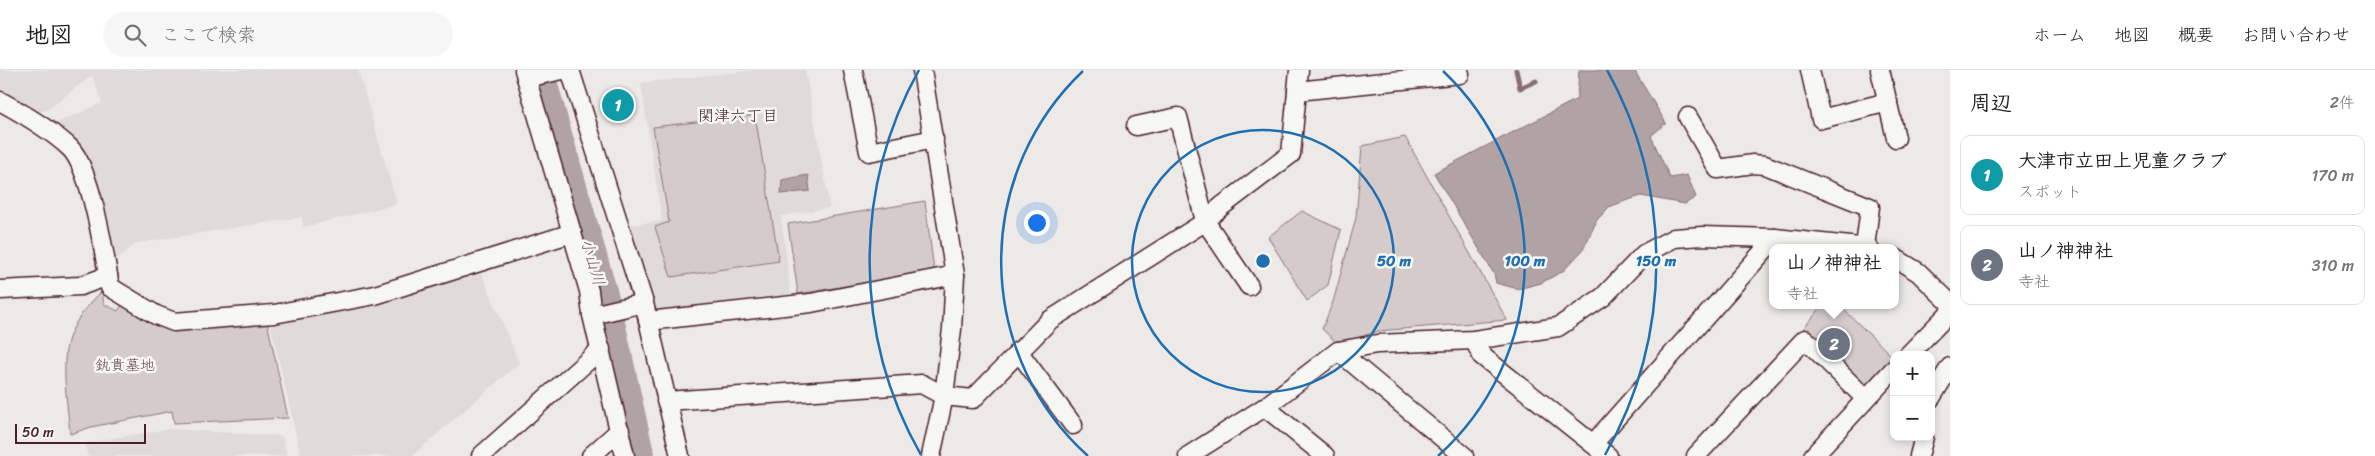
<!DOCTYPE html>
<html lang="ja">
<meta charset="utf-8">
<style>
:root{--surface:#fff;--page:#f6f6f6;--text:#202124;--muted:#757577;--line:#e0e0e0;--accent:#ea580c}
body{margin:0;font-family:Sriracha,"Klee One",sans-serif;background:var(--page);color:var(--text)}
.controls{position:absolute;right:15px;bottom:15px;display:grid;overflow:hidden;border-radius:10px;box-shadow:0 2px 8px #0003}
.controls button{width:45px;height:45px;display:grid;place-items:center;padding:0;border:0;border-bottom:1px solid var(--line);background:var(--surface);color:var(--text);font:25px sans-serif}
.scale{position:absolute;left:15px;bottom:12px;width:131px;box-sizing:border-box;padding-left:5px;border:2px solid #4a1f2b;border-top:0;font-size:14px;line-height:18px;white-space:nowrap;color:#4a1f2b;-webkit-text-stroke:4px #f6f6f2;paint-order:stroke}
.you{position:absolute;left:1036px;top:152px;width:18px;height:18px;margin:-12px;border:4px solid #fff;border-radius:50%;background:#1a73e8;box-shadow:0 0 0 8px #1a73e833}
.badge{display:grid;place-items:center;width:32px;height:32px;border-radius:50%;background:var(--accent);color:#fff;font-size:16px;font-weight:700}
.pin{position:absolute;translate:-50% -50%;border:2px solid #fff;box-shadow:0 1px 5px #0006}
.popup{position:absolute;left:1769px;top:174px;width:130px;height:65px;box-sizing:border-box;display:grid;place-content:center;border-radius:10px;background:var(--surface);filter:drop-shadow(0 1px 4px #0005);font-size:16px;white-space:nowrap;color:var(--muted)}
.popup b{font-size:19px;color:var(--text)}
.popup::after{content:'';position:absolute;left:50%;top:100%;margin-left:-10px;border:10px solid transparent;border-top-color:var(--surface)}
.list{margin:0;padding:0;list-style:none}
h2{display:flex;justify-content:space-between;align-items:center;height:65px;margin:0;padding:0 20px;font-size:21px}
h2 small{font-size:16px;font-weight:400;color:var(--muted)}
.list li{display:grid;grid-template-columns:32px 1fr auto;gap:15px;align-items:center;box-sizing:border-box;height:80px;margin:0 10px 10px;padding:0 10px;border:1px solid var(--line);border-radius:10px}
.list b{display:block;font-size:19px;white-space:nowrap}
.list p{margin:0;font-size:16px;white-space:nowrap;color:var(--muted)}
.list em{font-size:16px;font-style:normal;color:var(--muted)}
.icon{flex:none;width:28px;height:28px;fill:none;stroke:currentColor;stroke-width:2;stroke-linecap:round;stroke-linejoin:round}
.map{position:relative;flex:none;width:1950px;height:386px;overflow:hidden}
header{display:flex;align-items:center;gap:30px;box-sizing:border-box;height:70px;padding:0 25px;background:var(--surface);border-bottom:1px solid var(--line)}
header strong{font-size:24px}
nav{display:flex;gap:28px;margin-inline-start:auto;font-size:18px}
.search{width:350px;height:45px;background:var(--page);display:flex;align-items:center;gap:12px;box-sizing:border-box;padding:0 18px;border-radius:28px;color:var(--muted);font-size:19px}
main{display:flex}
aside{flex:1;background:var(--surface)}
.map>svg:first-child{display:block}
.built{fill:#e0dad8}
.green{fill:#d4cbca;stroke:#8f757a}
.water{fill:#b1a2a3;stroke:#886e73}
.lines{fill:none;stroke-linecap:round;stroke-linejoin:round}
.stream{stroke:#886e73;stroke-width:5}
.river{stroke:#b1a2a3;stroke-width:31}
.minor-casing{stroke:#4a1f2b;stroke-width:21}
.minor{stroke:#f6f6f2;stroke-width:18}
.ring{fill:none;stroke:#1f6fb2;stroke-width:2.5}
.labels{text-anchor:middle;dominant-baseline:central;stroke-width:5;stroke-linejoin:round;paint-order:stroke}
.park-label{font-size:15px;fill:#6c4a53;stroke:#f6f6f2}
.neighbourhood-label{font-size:16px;fill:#4a1f2b;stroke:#f6f6f2}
.water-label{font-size:16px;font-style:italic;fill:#6e4d55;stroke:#f6f6f2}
.centre{fill:#1f6fb2;stroke:#f6f6f2;stroke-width:2.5}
.ring-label{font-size:15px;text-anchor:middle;font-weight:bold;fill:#1f6fb2;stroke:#f6f6f2;stroke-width:5;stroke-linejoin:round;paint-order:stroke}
</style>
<header>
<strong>地図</strong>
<div class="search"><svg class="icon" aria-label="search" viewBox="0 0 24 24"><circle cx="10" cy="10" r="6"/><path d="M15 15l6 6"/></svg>ここで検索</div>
<nav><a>ホーム</a><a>地図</a><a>概要</a><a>お問い合わせ</a></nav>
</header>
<main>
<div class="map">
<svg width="1950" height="386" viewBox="0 0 1950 386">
<rect width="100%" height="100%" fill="#ece9e6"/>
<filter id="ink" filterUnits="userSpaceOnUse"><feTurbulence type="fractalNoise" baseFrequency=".02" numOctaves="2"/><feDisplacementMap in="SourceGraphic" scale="10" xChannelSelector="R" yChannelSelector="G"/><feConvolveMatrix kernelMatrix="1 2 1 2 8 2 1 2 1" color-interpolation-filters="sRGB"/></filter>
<g filter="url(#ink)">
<g class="built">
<polygon points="0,0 358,0 397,134 303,157 302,147 137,173 114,191 87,84 80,86 52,55 102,33 92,5 48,39 33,45 0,24"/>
<polygon points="754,0 805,0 830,138 781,146 791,224 652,240 629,155 662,151 641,13"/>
<polygon points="482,204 519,293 412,386 301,386 271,256"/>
<polygon points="169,359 282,366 287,386 88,386 85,373"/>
</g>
<g class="green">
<polygon points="755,45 779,191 671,207 655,157 669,152 653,57"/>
<polygon points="1405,67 1507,250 1378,261 1338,274 1322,259 1333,232 1356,148 1362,76"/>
<polygon points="925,131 934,201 798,224 788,154"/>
<polygon points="1302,141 1341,160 1328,215 1307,231 1268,167"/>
<path d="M102 221 104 234 118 241 122 235H131L169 254 266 247 288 348 174 353 172 341 91 357 70 364C68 337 60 294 69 268 75 250 89 234 102 221Z"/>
<polygon points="1823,235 1839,235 1894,288 1866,317 1803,259"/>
</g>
<g class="water">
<polygon points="1579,0 1634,0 1666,53 1651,66 1670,108 1687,105 1696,127 1685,134 1641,126 1625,131 1609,137 1597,150 1583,180 1563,201 1541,213 1518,219 1496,213 1494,204 1434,103 1577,29"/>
<polygon points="808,105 810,121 781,124 782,110"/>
</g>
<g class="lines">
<polyline class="stream" points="1516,0 1520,18 1536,11"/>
<polyline class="river" points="538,0 606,237 639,386"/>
<g class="minor-casing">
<g id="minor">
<polyline points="524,0 589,221 592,245 625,386"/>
<polyline points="570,0 644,233 680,386"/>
<polyline points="853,0 869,82 934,69"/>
<polyline points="922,0 955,205 952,259 944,326 931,386"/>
<polyline points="1810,0 1821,49 1888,32"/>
<polyline points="1880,0 1896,68"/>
<polyline points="526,8 562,0"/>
<polyline points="1297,21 1460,4 1459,0"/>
<path d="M0 31C22 43 52 61 70 78 91 99 105 186 110 217L156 245 174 252 274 244 375 225 572 163"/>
<polyline points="1688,47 1718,99 1753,94 1765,95 1870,137 1865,177"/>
<polyline points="1136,56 1178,47 1205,151 1249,216"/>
<polyline points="1895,188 1918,202 1950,233"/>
<polyline points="0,220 80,216 108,206"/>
<polyline points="592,245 644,233"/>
<polyline points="648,251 811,233 955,205"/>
<polyline points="1474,270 1482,286 1608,386"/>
<polyline points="1018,281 1073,355"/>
<polyline points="1338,281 1464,386"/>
<polyline points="1908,285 1950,242"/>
<polyline points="1931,328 1950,297"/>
<polyline points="666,331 922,314 944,326 973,329 1050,250 1200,155 1222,136 1291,84 1299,0"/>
<polyline points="1265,337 1325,386"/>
<polyline points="1593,374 1775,168"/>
<polyline points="481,386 601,279"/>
<polyline points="591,386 620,360"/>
<polyline points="1188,386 1265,337 1338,281 1377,274 1474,270 1558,257 1603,227 1644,184 1674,168 1702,166 1775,168 1869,178"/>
<polyline points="1696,386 1805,269 1865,328"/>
<polyline points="1813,386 1894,299"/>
<polyline points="1919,386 1924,367"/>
</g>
</g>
<use href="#minor" class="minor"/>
</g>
</g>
<g class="ring">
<circle cx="1263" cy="191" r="131"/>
<path d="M1088 386A262 262 0 0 1 1083 1M1443 1A262 262 0 0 1 1438 386"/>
<path d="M921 385A393 393 0 0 1 919 0M1607 0A393 393 0 0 1 1605 385"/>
</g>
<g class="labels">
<g class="park-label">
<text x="125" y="295">釻貴墓地</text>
</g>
<g class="neighbourhood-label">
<text x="738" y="45">関津六丁目</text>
</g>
<g class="water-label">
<text transform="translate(593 192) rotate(74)">小山川</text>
</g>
</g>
<circle cx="1263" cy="191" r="8" class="centre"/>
<g class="ring-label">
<text x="1394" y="196">50 m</text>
<text x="1525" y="196">100 m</text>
<text x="1656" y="196">150 m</text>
</g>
</svg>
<div class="controls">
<button>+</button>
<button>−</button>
</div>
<div class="scale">50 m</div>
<div class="you"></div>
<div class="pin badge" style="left:618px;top:35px;background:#0f9aa8">1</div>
<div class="pin badge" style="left:1834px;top:274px;background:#6b7280">2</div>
<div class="popup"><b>山ノ神神社</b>寺社</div>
</div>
<aside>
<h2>周辺<small>2件</small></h2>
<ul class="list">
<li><span class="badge" style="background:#0f9aa8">1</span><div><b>大津市立田上児童クラブ</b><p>スポット</p></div><em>170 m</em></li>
<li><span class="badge" style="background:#6b7280">2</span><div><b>山ノ神神社</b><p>寺社</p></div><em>310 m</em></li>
</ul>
</aside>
</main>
